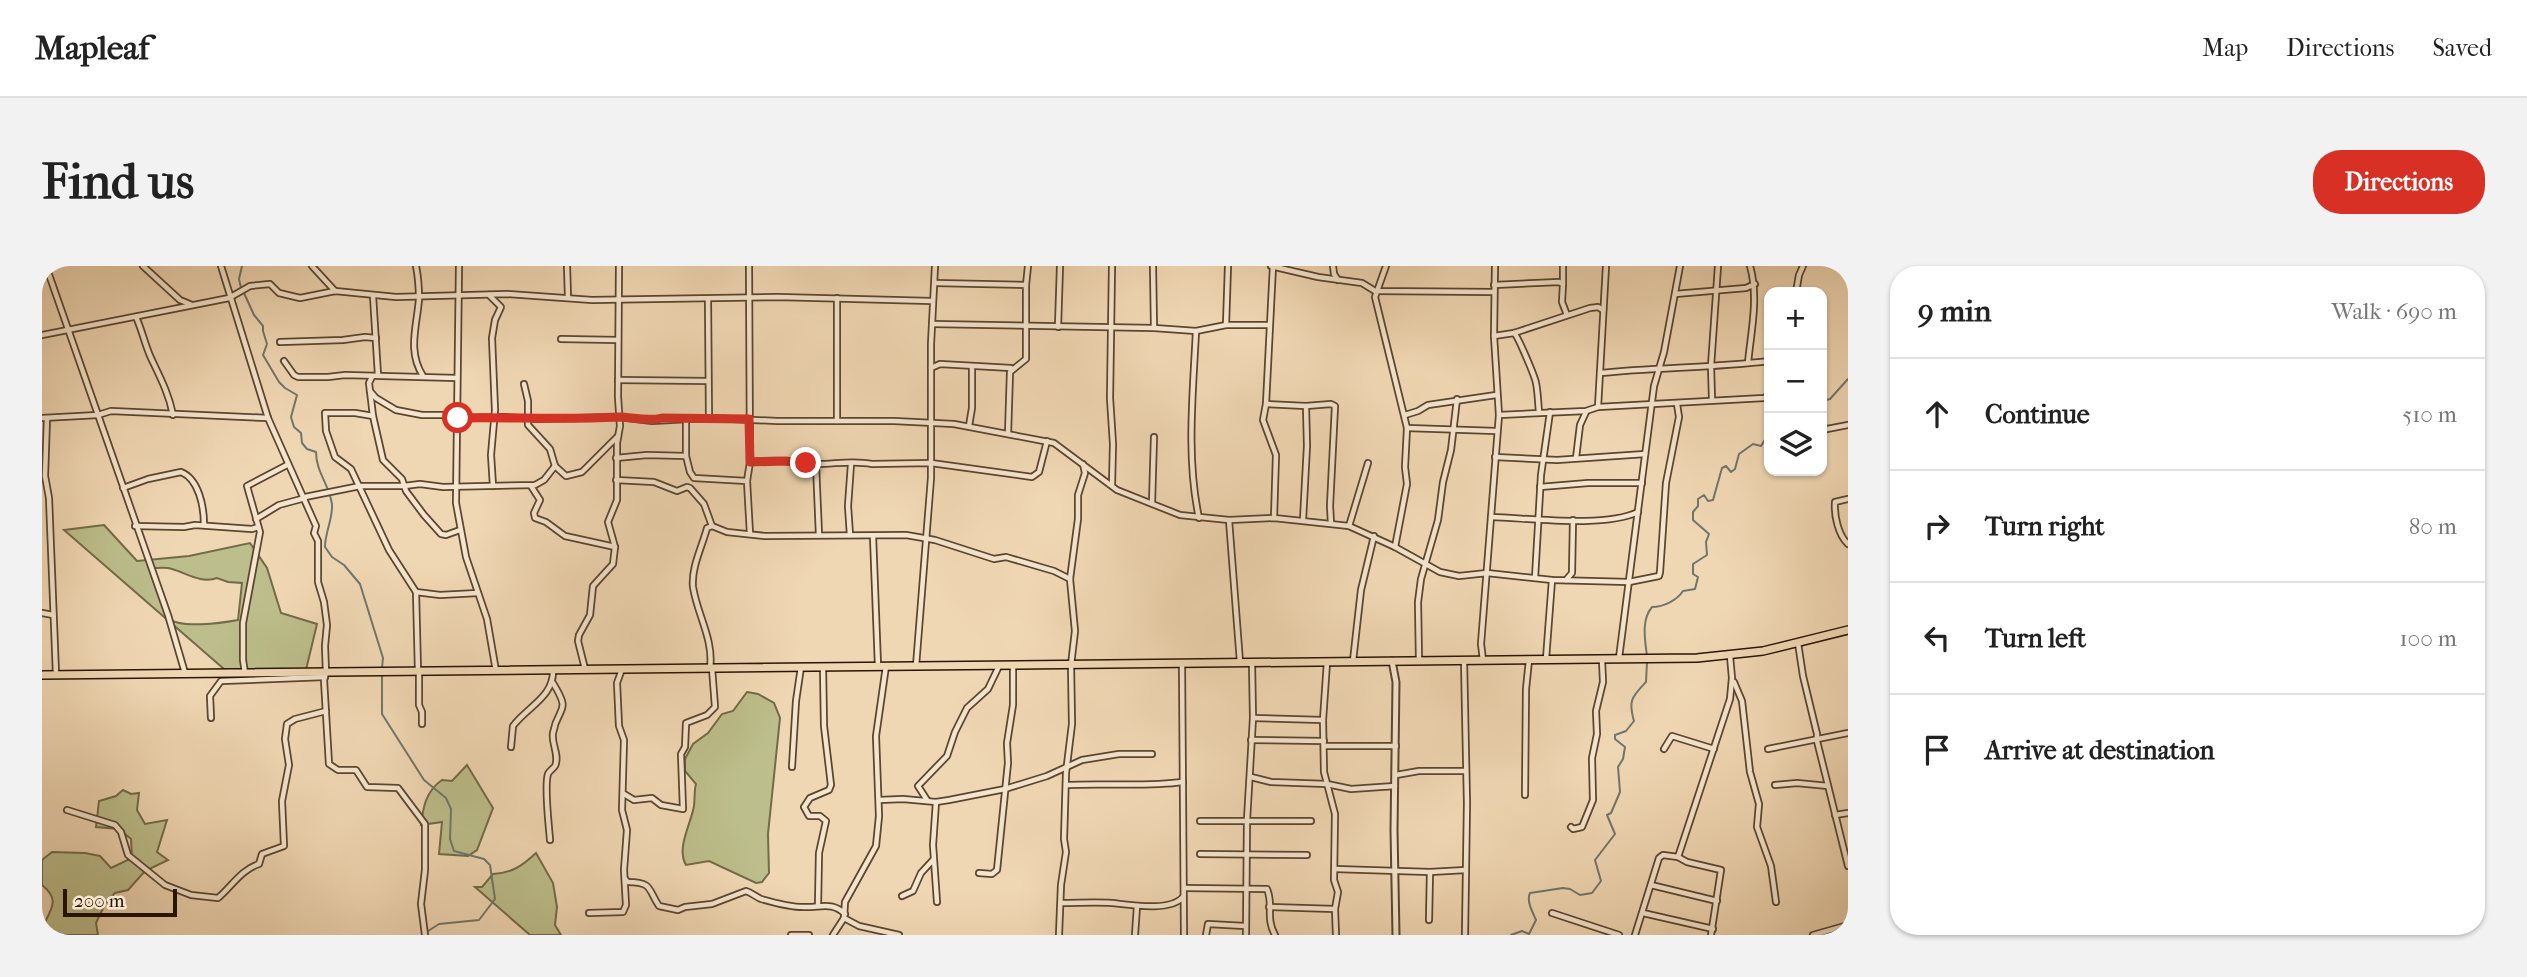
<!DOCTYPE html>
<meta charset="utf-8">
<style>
:root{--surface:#fff;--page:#f2f2f2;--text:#222;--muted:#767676;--line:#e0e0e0;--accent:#d93025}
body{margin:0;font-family:"IM FELL French Canon",serif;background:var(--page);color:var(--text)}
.controls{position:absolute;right:21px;top:21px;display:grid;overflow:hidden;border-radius:14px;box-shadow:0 2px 5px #0004}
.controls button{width:63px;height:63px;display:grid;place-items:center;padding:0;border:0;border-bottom:2px solid var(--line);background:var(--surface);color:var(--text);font:35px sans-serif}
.scale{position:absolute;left:21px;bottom:18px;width:114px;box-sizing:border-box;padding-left:7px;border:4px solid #281504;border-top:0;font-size:19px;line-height:24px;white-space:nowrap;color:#281504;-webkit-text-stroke:5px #f5e5ce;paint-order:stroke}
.stop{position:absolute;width:21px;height:21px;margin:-16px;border:5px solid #d93025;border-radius:50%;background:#fff}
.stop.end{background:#d93025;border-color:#fff;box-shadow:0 2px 7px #0008}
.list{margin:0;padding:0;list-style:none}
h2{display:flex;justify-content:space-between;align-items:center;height:91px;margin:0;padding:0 28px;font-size:30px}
h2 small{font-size:23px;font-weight:400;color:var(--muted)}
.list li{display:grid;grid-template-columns:46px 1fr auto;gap:21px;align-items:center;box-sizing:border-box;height:112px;padding:0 28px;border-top:2px solid var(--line)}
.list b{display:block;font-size:26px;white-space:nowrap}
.list em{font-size:23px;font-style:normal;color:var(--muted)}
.icon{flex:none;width:38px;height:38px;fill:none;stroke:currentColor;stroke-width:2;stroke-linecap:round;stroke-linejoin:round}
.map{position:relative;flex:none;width:1806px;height:669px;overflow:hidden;border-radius:28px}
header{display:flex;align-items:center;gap:42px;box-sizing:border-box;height:98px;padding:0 35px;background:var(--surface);border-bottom:2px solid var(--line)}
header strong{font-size:33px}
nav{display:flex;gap:38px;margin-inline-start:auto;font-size:24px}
.intro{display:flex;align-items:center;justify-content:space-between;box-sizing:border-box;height:168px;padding:0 42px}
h1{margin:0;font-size:49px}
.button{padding:18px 32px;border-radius:28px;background:var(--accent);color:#fff;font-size:24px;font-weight:700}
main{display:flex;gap:42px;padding:0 42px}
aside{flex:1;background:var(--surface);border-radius:28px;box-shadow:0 2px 5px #0004}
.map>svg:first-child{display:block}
.green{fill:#bcbe8b;stroke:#726a48;stroke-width:2;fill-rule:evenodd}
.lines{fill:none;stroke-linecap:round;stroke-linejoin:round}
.stream{stroke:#6e776e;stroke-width:2}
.minor-casing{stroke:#5a4630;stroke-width:8}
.tertiary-casing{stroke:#5a4630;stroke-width:9}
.primary-casing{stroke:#281504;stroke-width:10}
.minor{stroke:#f5e5ce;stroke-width:4.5}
.tertiary{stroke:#f5e5ce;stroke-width:5}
.primary{stroke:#f0d7b3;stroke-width:7}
.route{stroke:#d93025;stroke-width:9}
</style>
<header>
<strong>Mapleaf</strong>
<nav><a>Map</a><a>Directions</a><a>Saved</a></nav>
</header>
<div class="intro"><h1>Find us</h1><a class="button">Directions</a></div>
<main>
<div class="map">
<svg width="1806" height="669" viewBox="0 0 1806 669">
<rect width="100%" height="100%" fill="#f0d7b3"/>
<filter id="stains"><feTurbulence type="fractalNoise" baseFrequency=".00286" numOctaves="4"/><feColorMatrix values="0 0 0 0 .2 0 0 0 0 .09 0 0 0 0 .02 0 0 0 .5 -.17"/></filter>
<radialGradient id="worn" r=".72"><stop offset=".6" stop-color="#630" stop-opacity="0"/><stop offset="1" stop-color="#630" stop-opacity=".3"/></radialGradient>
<g class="green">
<path d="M62 259 95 295 147 290 208 277 225 302 239 347 275 358 263 408 190 410 22 264ZM112 302C117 302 125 301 130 303 144 307 160 318 175 312L186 316 200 317 196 354C180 357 138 363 126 352Z"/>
<path d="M705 426 716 428 732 437 738 452 726 568 727 607 720 616 714 617 667 595 644 599C634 582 649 558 652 540 653 532 652 525 654 518L643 505V493L651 478 666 467 680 448 691 445Z"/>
<path d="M425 499 451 542 435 584 426 590 397 588 400 556 379 559C381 541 384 525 400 514L410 515Z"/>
<path d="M81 524 89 528 97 527 95 544 103 558 125 554 115 586 126 594 103 605 86 624 73 627 63 638 54 657 56 669H0C0 649 24 638 0 619V594L10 586 43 587 58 590 69 602 90 592 89 573 77 563 54 561 57 535 74 530Z"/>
<path d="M494 587 511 617 515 641 513 659 519 669H488L433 621H440L451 608C470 607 480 600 494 587Z"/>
</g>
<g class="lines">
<g class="stream">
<polyline points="199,22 197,13 200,0"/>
<path d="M202 27 212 49 221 60V65L225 78 221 89 237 116 243 122 255 129 249 151 252 161 259 167 260 177 265 183 274 186C274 206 287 218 290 238 291 253 283 266 283 281L290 291 302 299 318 318 341 392 340 402"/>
<polyline points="1780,135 1788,133 1806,113"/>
<path d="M1605 390C1603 374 1599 354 1610 341 1622 341 1635 334 1641 325L1653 323 1656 311 1651 308V298L1665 289 1664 276 1667 268 1651 254V246L1656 240V233L1662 229 1666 235 1671 234 1680 202 1684 200 1689 206 1693 203 1697 188 1711 178 1719 180 1727 167"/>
<polyline points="340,409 340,448 382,514 404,532 409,543 408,573 412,585 442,593 448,599 453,633 437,654 397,658 383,667"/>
<path d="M1469 669 1480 665 1487 668 1494 654C1491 647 1484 635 1488 627L1521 622 1528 623 1538 629 1550 627 1559 615 1553 594 1573 568 1565 549 1569 547 1578 526 1576 501 1581 493 1583 481 1573 473V469L1584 465 1592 455C1586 434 1590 431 1604 416L1605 396"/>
</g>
<g class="minor-casing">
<g id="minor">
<polyline points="4,0 126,349 143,407"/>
<polyline points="101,0 138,34 150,39"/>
<polyline points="179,0 226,152 274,260 272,267 276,275 276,316 282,336 285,359 283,380 284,407 282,414 287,498 296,504 314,504 325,521 356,522 383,558 383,604 379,638 383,669"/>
<polyline points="270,0 293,25"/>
<path d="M374 0C376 10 377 23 377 33 375 60 365 85 381 110"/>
<polyline points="417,0 414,237 424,291 445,353 454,405"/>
<polyline points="525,0 526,31"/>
<polyline points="1070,0 1068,132 1071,178 1070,219"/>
<polyline points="1111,0 1112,62"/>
<polyline points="1229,0 1276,11 1320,17 1333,25 1451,26"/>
<polyline points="1231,0 1224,138 1221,154 1234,189 1232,252"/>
<polyline points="1291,0 1292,8 1296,14"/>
<polyline points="1344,0 1333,31 1365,162 1363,201 1365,218 1353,281"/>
<polyline points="893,17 984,19 984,93 968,106 966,168"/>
<polyline points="1521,18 1521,0"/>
<polyline points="984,19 986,0"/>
<polyline points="1452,19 1517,16 1521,18 1520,36 1525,49"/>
<polyline points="1754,26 1757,9 1761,0"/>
<polyline points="1633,28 1704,22 1713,18"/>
<polyline points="447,29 459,41 453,54 450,72 453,144 449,189 451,220"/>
<polyline points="331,30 336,109"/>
<polyline points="666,34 667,152"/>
<path d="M94 51C100 64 103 79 109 92 118 111 127 128 131 149"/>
<polyline points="890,58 1112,62 1154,65 1184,59 1226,59"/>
<polyline points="1184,59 1186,0"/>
<polyline points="1016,61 1018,0"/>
<path d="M1154 65C1151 127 1144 192 1157 252"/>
<path d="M1472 67C1476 70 1493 111 1494 117 1496 127 1496 136 1497 146"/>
<polyline points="0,69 187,32 208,20 228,18 237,27 258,32 293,25 354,31 465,28 550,34 736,31 890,35"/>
<polyline points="1452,70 1472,67 1548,42 1556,41 1561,44"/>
<polyline points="519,73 576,74"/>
<polyline points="238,76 301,74 323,71 334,72"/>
<polyline points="242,95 252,109 256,111 286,111 303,109 415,112"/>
<path d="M1706 97C1709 65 1717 32 1708 0"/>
<polyline points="889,102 898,98 969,102"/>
<path d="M1558 107C1615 101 1671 102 1727 95"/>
<polyline points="330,111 327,117 331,150"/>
<polyline points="576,114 666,115"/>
<polyline points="482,118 486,135 486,159 508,183 513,200"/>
<polyline points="328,125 334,132 354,144 380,149 401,149 415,160"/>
<polyline points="1670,133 1669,100 1676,0"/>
<polyline points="1224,138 1264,140 1289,138 1293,140 1288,240 1289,257"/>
<polyline points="1556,141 1564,0"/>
<polyline points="1363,149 1376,145 1386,139 1454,129"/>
<polyline points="1457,149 1544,145 1556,141 1722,132 1727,129"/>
<polyline points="0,152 56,149 69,145 226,152"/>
<polyline points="5,152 3,210 7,232 14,408"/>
<polyline points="416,152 462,151 495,153 577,151 610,155 667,152 735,155 852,155 912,158 1012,177 1075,224 1138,249 1187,254 1232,252 1307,260 1353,281 1398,306 1417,310 1445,307 1510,314 1587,316 1617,310 1618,306 1624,217 1637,151 1635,138"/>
<polyline points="644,154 644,190"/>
<polyline points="795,155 795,32"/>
<polyline points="927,160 930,142 930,102"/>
<polyline points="1365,162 1454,165"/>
<polyline points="1780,164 1806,159"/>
<polyline points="1453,191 1515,194 1603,188"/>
<polyline points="574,192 605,189 644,190 648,206 652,212 705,215 708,268"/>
<polyline points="1534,192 1538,159 1544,146"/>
<path d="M708 196C719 195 731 194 742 195 753 195 764 199 775 198 793 198 812 194 830 198L889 197 990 211 997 206 1005 175"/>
<polyline points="774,199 777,269"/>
<polyline points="574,214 612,216 635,225 645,221 648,222 662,238 670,260"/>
<polyline points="705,215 708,196 707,0"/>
<polyline points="489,220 498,234 492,247 493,252 504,256 523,270 573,281 571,298 551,320 548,349 537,369 536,375 543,403"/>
<polyline points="1498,221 1546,217 1600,217"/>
<path d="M81 222 106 213 139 206C157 213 162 241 162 259"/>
<polyline points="263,231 318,220 362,220 378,218 401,221 493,219 502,214 513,200 524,210 540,206 576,170"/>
<path d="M1806 233 1793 236C1792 249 1796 269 1806 278"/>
<polyline points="1110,237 1112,171"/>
<path d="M1449 251C1488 252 1562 262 1596 246"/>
<polyline points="214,253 237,239 263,232"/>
<polyline points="1187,254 1198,396"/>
<polyline points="1261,254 1265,180 1264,140"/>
<polyline points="93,260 142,261 153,259 210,263 216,261"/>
<polyline points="1307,260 1326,197"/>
<polyline points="808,269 806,240 809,198"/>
<polyline points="831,270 836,400"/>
<polyline points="573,281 566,256 575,234 575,177 578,160 576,131 577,0"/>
<polyline points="1493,312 1499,209 1508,146"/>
<polyline points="1524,314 1530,307 1531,254"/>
<polyline points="374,326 398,329 436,327"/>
<polyline points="0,347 11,349"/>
<polyline points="1756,377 1761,410 1775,468 1775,475 1806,600"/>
<polyline points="1577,392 1612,120 1622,86 1638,0"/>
<polyline points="1504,393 1510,314"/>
<polyline points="1377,394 1376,336 1379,313 1396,254 1401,216 1409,184 1415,133"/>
<polyline points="1422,394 1425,537 1423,669"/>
<polyline points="1441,394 1439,378 1457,149 1452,70 1453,0"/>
<polyline points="1311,395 1319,324 1332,270"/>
<polyline points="1285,396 1281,454 1282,506 1293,548 1292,614 1296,626 1293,643 1294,669"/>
<polyline points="1140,398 1142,669"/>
<polyline points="874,400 889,212 889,78 893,0"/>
<path d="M668 402C672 374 655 348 651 321 649 302 660 281 665 262L670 260 685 266 723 270 864 269 893 274 952 293 964 291 1012 305 1028 313"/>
<polyline points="376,405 374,326 347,284 309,203 293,191 284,165 283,147 313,147 331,150 341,194 360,213 364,225 382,249 399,268 404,269 418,264"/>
<polyline points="377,406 377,439 380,446 380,458"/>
<polyline points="203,407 201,394 201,357 218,266 205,220 245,199"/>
<polyline points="1692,416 1700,435 1708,506 1717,538 1715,561 1729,600 1734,636"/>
<polyline points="169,452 168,430 179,415 283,411"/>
<polyline points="1211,452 1281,454"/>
<polyline points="1209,474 1282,475"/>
<polyline points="1282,480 1354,480"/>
<path d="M469 481 471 460C485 441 512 431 511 404"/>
<polyline points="1622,483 1630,470 1672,483"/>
<polyline points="1726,483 1806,467"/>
<polyline points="750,501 754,435 759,401"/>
<polyline points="1354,509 1377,505 1423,505"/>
<polyline points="1209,511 1229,516 1285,518 1309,523 1353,520"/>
<path d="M1025 519C1063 517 1103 521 1141 516"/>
<polyline points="1733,519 1755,517 1786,520"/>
<polyline points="582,528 592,534 610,532 619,539 641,543 639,488 643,481 644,457 665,449 673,441 670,402"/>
<polyline points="1483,529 1484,423 1487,394"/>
<polyline points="837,534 861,533 894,536 907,534 963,523 1005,510 1040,494 1077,488 1110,488"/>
<polyline points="885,534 876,520 905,490 913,466 925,442 946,423 957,400"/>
<polyline points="894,536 891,579 895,636"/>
<path d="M25 544 73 559 79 566 86 589 123 619 149 629 176 632C189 621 200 603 217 598L220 588 242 580 240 535 247 499 243 473 245 458 253 453 284 445"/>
<polyline points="1793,549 1806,547"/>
<polyline points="1158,555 1269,555"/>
<polyline points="1529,561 1531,563 1540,561 1551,534 1550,492 1555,468 1554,445 1561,416 1560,394"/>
<path d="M508 574C507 560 502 520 506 508 507 505 512 502 513 500 518 489 509 478 511 467 516 439 530 448 511 417"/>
<polyline points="1158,588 1265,589"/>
<polyline points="1636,591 1645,596 1679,604 1669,669"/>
<polyline points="1293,603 1388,606 1424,604"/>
<polyline points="937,607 950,608 955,604 966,497 965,477 971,439 971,399"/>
<path d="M583 613 586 616C611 616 606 624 617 640L636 644 643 641 670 638 704 625C710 627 714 631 719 633 733 637 751 642 765 641 780 641 791 636 803 648"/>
<polyline points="1609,619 1675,635"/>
<path d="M1142 622 1225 623C1232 639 1223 651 1233 669"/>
<polyline points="860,630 871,625 879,607 891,594"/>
<path d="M1019 637C1036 637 1054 636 1070 637 1089 639 1128 646 1141 631"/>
<polyline points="776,640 777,587 784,555 778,550 767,550 762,541 768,532 787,524 789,519 782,460 781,401"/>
<polyline points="1227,641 1293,643"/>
<polyline points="547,647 581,646 584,639 582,604 585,564 580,544 582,474 577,460 575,417 580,403"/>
<polyline points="1510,647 1577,669"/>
<polyline points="1601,647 1671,663"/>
<polyline points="802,652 817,660 857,669"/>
<polyline points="1387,654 1388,606"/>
<polyline points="749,669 767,669"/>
<polyline points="791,669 802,652 803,636 834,580 837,550 834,470 844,400"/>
<polyline points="1017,669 1019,619 1024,586 1022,573 1024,507 1030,458 1029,399 1033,365 1028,313 1036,253 1036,229 1043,207 1041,198"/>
<polyline points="1093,669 1095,640"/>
<polyline points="1164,669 1166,658 1203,660"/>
<polyline points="1204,669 1205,554 1211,452 1210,397"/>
<polyline points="1593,669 1617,592 1621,589 1636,591 1688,433 1690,412 1688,390"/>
<polyline points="1771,669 1806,659"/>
</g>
</g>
<g class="tertiary-casing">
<polyline id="tertiary" points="1350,395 1354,416 1352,564 1354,669"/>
</g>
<g class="primary-casing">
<polyline id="primary" points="0,409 1655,392 1721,385 1806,364"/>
</g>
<use href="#minor" class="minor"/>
<use href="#tertiary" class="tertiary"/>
<use href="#primary" class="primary"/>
</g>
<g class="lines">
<path class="route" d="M416 152C470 151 523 154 576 151 591 151 605 156 620 152L707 153 708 196 743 195 764 197"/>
</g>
<rect width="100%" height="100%" filter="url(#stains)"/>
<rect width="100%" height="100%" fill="url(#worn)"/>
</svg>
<div class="controls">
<button>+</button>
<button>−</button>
<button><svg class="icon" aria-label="layers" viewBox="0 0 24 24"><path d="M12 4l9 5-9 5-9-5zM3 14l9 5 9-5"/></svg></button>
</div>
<div class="scale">200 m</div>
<div class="stop" style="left:416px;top:152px"></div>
<div class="stop end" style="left:764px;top:197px"></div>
</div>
<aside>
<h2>9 min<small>Walk · 690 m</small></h2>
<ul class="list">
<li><svg class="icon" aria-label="ahead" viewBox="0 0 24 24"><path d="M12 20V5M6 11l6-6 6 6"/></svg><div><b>Continue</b></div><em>510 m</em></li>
<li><svg class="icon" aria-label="right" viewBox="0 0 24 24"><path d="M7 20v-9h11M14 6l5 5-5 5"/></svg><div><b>Turn right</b></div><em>80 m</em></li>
<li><svg class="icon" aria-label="left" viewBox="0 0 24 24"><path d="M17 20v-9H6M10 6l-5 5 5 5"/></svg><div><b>Turn left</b></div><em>100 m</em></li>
<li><svg class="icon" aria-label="arrive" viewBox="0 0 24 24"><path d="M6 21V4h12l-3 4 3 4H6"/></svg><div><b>Arrive at destination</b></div></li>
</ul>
</aside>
</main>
